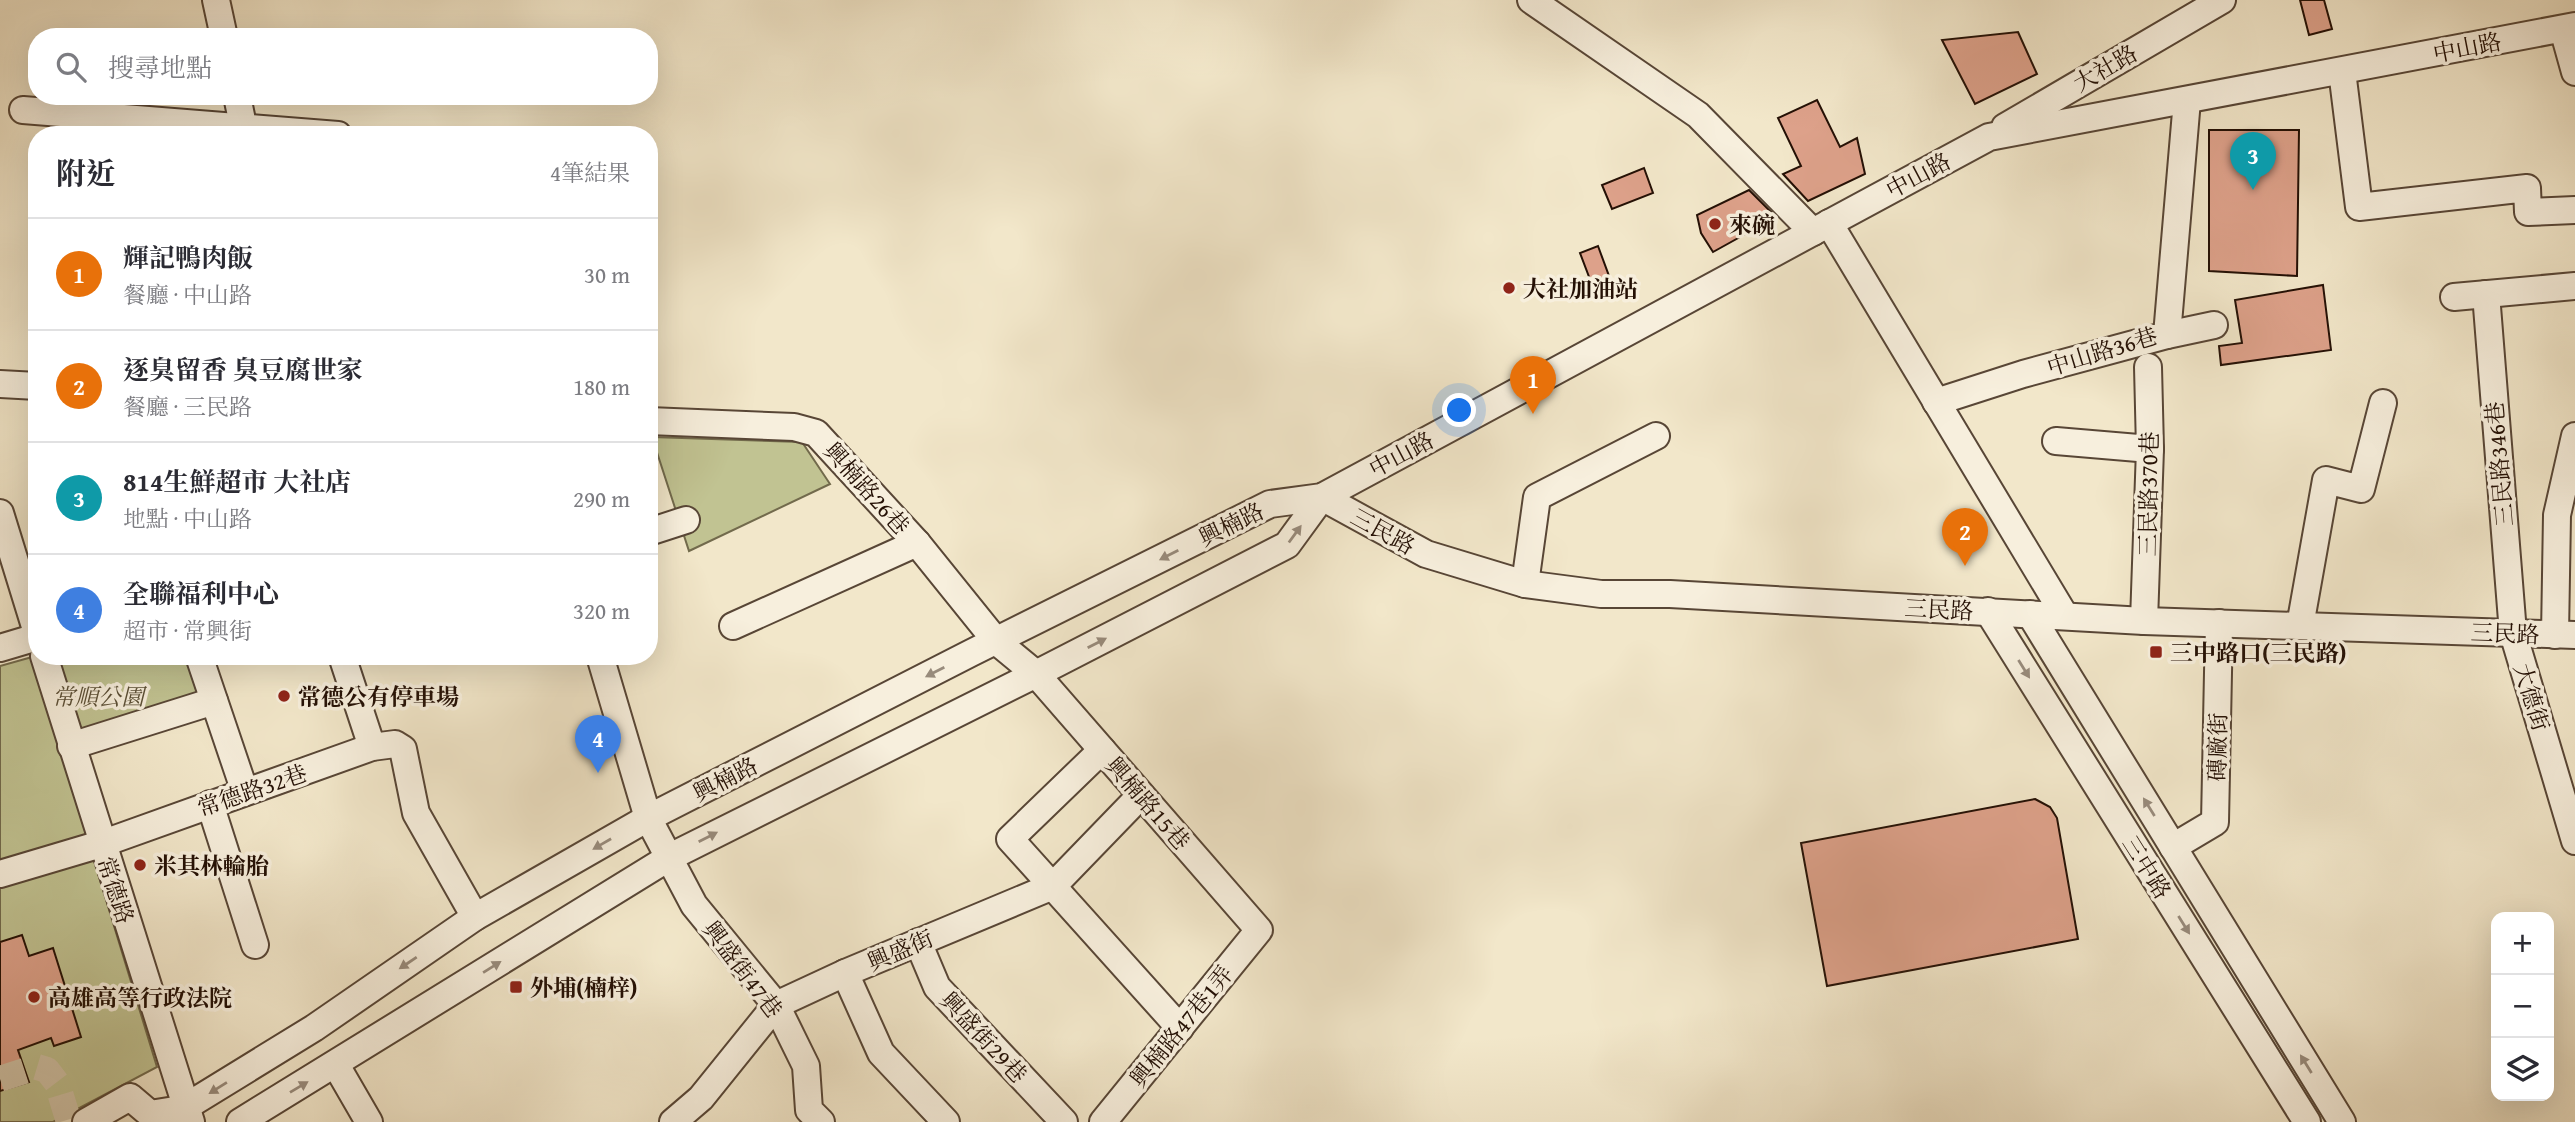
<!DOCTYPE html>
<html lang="zh-TW">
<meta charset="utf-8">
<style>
:root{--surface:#fff;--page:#f7f7f7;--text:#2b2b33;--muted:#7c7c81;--line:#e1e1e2;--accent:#8f2418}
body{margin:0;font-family:"Gentium Book Plus","Noto Serif TC",serif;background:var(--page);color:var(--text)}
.controls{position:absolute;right:21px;bottom:21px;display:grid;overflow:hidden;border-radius:14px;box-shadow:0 7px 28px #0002}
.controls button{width:63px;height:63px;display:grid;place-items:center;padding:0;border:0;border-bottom:2px solid var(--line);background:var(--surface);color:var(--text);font:35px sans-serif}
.you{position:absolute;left:1460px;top:411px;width:24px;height:24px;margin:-18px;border:5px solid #fff;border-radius:50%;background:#1a73e8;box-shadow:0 0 0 10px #1a73e833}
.badge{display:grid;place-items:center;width:46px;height:46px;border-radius:50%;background:var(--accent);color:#fff;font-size:23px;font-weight:700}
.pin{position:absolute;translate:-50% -58px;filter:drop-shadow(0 2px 4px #0008)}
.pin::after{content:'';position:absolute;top:37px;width:24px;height:21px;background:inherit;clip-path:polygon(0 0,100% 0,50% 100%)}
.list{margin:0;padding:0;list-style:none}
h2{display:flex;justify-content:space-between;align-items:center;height:91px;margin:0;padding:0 28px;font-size:30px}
h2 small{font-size:23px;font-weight:400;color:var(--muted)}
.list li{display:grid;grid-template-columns:46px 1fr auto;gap:21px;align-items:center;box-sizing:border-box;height:112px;padding:0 28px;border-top:2px solid var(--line)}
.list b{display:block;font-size:26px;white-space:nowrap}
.list p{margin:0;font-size:23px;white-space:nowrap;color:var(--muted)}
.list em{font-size:23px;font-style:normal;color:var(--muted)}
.icon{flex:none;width:38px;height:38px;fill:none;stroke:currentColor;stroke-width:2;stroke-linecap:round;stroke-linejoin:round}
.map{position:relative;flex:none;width:2575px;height:1122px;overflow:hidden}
.search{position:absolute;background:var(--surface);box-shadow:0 7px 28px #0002;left:28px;top:28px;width:630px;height:77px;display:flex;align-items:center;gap:18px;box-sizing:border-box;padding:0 24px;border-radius:28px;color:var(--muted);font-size:26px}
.panel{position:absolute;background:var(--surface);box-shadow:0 7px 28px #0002;left:28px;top:126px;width:630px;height:539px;border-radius:28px}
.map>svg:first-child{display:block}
.green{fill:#c1c392;stroke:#726a4c;stroke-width:2}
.building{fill:#dda18a;stroke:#241005;stroke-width:2}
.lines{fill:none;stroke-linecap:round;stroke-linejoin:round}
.minor-tunnel{stroke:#d3c7ac;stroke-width:26;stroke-dasharray:26 13;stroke-linecap:butt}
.minor-casing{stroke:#584636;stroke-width:30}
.minor{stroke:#f7efdd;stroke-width:26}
.oneway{fill:#988b7c}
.poi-dot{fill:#8f2418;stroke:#f7efdd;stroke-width:2.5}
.labels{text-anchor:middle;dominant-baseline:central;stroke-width:7;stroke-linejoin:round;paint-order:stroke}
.street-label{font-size:23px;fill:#241005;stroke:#f7efdd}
.poi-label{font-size:23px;font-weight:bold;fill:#241005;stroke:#f7efdd;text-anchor:start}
.park-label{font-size:23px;font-style:italic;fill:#5b4f36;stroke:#f7efdd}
</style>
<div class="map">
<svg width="2575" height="1122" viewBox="0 0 2575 1122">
<rect width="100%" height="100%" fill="#f2e7ca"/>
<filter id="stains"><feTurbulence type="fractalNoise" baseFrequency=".00286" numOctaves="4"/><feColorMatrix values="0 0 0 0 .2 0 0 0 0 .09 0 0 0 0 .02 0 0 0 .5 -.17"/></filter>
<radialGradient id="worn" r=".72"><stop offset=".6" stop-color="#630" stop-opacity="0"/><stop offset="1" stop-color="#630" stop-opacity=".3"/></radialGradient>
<g class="green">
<polygon points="652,437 802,442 830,484 689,551"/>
<polygon points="44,656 199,656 213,701 71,746"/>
<polygon points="32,657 157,1067 53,1122 0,1122 0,666"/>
</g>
<g class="building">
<polygon points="2300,0 2324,0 2332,29 2309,35"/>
<polygon points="2018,32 2037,74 1975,104 1942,40"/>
<polygon points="1817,100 1840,147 1857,138 1865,174 1808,201 1783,174 1801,166 1778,118"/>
<polygon points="2209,130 2299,130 2297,276 2209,271"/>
<polygon points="1644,168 1653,193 1612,209 1602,185"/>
<polygon points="1749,190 1776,217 1713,252 1701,233 1697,215"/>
<polygon points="1598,246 1609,276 1591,282 1580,253"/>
<polygon points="2323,285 2331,350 2221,365 2219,346 2242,343 2235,300"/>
<polygon points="2035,799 2050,807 2057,818 2078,939 1827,986 1801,843"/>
<polygon points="22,935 29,956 53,948 81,1037 54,1046 51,1038 18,1050 29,1082 0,1091 0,942"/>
</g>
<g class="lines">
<polyline class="minor-tunnel" points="0,1079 37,1067 47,1070 57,1083 69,1122"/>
<g class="minor-casing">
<g id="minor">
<polyline points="216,0 224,37"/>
<polyline points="1531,0 1698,115 1813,232"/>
<polyline points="2563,29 2575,72"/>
<polyline points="2342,71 2359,207 2527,188 2528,212 2575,210"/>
<polyline points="237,96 245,135"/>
<polyline points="23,110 338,135"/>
<polyline points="2005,127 2222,0"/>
<polyline points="1829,223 2065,616"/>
<polyline points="2486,294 2513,633 2575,841"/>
<polyline points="2454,297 2575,286"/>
<polyline points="2167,335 2214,325"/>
<polyline points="0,384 37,386"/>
<polyline points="1936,402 2023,374 2167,335 2187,100"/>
<polyline points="649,421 794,427 816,433 917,543 996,641 1036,674 1259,930 1103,1122"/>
<polyline points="2056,441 2150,449"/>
<polyline points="1322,497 1426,554 1525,584 1601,594 1670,594 2144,621 2575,635"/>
<polyline points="0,513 37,633"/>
<polyline points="649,532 686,520"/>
<polyline points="1525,584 1537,497 1656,436"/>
<polyline points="1988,611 2307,1122"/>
<polyline points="2030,614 2342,1122"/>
<polyline points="2144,621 2150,449 2148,367"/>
<polyline points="733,626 917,543"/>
<polyline points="2300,626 2326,480 2361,489 2383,403"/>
<polyline points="2555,635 2557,515 2575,436"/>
<polyline points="0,648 37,637"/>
<polyline points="44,656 191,1122"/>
<polyline points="199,656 245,792"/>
<polyline points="342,656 372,747"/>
<polyline points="600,656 648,818 694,905 776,1005 806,1066 809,1110 821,1122"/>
<polyline points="71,746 214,701"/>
<polyline points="1102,750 1010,839 1180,1028"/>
<polyline points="210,804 255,945"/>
<polyline points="2173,847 2215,822 2219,623"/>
<polyline points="0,874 101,844 372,747 395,744 403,749 416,813 475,917"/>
<polyline points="918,942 937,987 1064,1122"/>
<polyline points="845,973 881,1053 946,1122"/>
<polyline points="336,1065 369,1122"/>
<polyline points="86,1122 130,1097 150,1114 181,1109"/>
<polyline points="161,1122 314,1028 475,917 648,818 971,653 1270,504 1322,497 1989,137 2575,26"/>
<polyline points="240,1122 670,857 1036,674 1287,545 1322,497"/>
<polyline points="673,1122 701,1098 776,1005 845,973 1053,886 1141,795"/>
</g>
</g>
<use href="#minor" class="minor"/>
</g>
<defs><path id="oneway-solid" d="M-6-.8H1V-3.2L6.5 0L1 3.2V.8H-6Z" transform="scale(1.75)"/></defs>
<g class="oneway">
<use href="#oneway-solid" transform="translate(1295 534) rotate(-54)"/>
<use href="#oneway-solid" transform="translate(1169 555) rotate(153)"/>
<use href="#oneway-solid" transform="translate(1097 643) rotate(-27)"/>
<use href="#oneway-solid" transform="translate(2024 669) rotate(58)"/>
<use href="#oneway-solid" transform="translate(935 672) rotate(153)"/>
<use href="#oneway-solid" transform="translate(2149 807) rotate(-122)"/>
<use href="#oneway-solid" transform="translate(708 837) rotate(-27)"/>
<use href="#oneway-solid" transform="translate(602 844) rotate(150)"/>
<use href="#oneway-solid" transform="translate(2184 925) rotate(58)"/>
<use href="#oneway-solid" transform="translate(408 963) rotate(146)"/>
<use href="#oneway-solid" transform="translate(492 967) rotate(-32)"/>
<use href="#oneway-solid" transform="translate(2306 1064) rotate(-122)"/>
<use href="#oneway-solid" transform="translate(299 1087) rotate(-31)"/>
<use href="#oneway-solid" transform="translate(218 1088) rotate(148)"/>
</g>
<g class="poi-dot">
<circle cx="1715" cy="224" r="7"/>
<circle cx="1509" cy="288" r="7"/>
<rect x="2149" y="645" width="14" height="14" rx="3.5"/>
<circle cx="284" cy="696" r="7"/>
<circle cx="140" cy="865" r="7"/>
<rect x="509" y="980" width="14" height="14" rx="3.5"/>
<circle cx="34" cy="997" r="7"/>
</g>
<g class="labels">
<g class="street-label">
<text transform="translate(2467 47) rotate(-11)">中山路</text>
<text transform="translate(2105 68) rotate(-30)">大社路</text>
<text transform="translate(1918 175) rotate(-28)">中山路</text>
<text transform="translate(2102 351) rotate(-17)">中山路36巷</text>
<text transform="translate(1401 454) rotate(-28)">中山路</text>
<text transform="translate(2499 464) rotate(-95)">三民路346巷</text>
<text transform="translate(867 488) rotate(48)">興楠路26巷</text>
<text transform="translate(2148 494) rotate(-89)">三民路370巷</text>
<text transform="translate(1231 524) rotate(-26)">興楠路</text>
<text transform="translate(1383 531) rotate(29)">三民路</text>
<text transform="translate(1939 609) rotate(3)">三民路</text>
<text transform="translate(2505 633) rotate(2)">三民路</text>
<text transform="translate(2532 697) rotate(73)">大德街</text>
<text transform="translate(2217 747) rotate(-89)">磚廠街</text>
<text transform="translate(725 779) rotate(-27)">興楠路</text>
<text transform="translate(252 790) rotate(-19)">常德路32巷</text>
<text transform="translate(1148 803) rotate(49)">興楠路15巷</text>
<text transform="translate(2147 867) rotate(58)">三中路</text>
<text transform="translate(116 890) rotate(72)">常德路</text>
<text transform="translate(900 950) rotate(-23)">興盛街</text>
<text transform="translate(743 969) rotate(53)">興盛街47巷</text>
<text transform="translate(1181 1026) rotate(-51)">興楠路47巷1弄</text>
<text transform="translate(984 1037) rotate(47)">興盛街29巷</text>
</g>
<g class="poi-label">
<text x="1729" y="224">來碗</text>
<text x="1523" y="288">大社加油站</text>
<text x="2170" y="652">三中路口(三民路)</text>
<text x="298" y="696">常德公有停車場</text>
<text x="154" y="865">米其林輪胎</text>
<text x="530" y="987">外埔(楠梓)</text>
<text x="48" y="997">高雄高等行政法院</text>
</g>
<g class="park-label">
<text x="98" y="696">常順公園</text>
</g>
</g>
<rect width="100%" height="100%" filter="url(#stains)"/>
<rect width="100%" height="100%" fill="url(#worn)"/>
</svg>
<div class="controls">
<button>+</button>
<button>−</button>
<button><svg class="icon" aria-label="layers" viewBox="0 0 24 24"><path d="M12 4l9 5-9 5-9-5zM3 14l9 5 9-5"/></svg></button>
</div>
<div class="you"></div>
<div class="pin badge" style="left:1533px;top:414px;background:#e8710a">1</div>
<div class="pin badge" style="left:1965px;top:566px;background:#e8710a">2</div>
<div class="pin badge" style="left:2253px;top:190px;background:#0f9aa8">3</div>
<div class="pin badge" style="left:598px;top:773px;background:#3f7fe0">4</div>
<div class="search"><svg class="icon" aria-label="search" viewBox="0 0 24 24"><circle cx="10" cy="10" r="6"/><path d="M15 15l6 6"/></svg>搜尋地點</div>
<section class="panel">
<h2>附近<small>4筆結果</small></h2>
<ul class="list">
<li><span class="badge" style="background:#e8710a">1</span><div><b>輝記鴨肉飯</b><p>餐廳 · 中山路</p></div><em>30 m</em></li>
<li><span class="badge" style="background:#e8710a">2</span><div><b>逐臭留香 臭豆腐世家</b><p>餐廳 · 三民路</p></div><em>180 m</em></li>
<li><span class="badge" style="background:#0f9aa8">3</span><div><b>814生鮮超市 大社店</b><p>地點 · 中山路</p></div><em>290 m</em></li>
<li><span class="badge" style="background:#3f7fe0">4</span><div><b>全聯福利中心</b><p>超市 · 常興街</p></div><em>320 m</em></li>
</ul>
</section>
</div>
